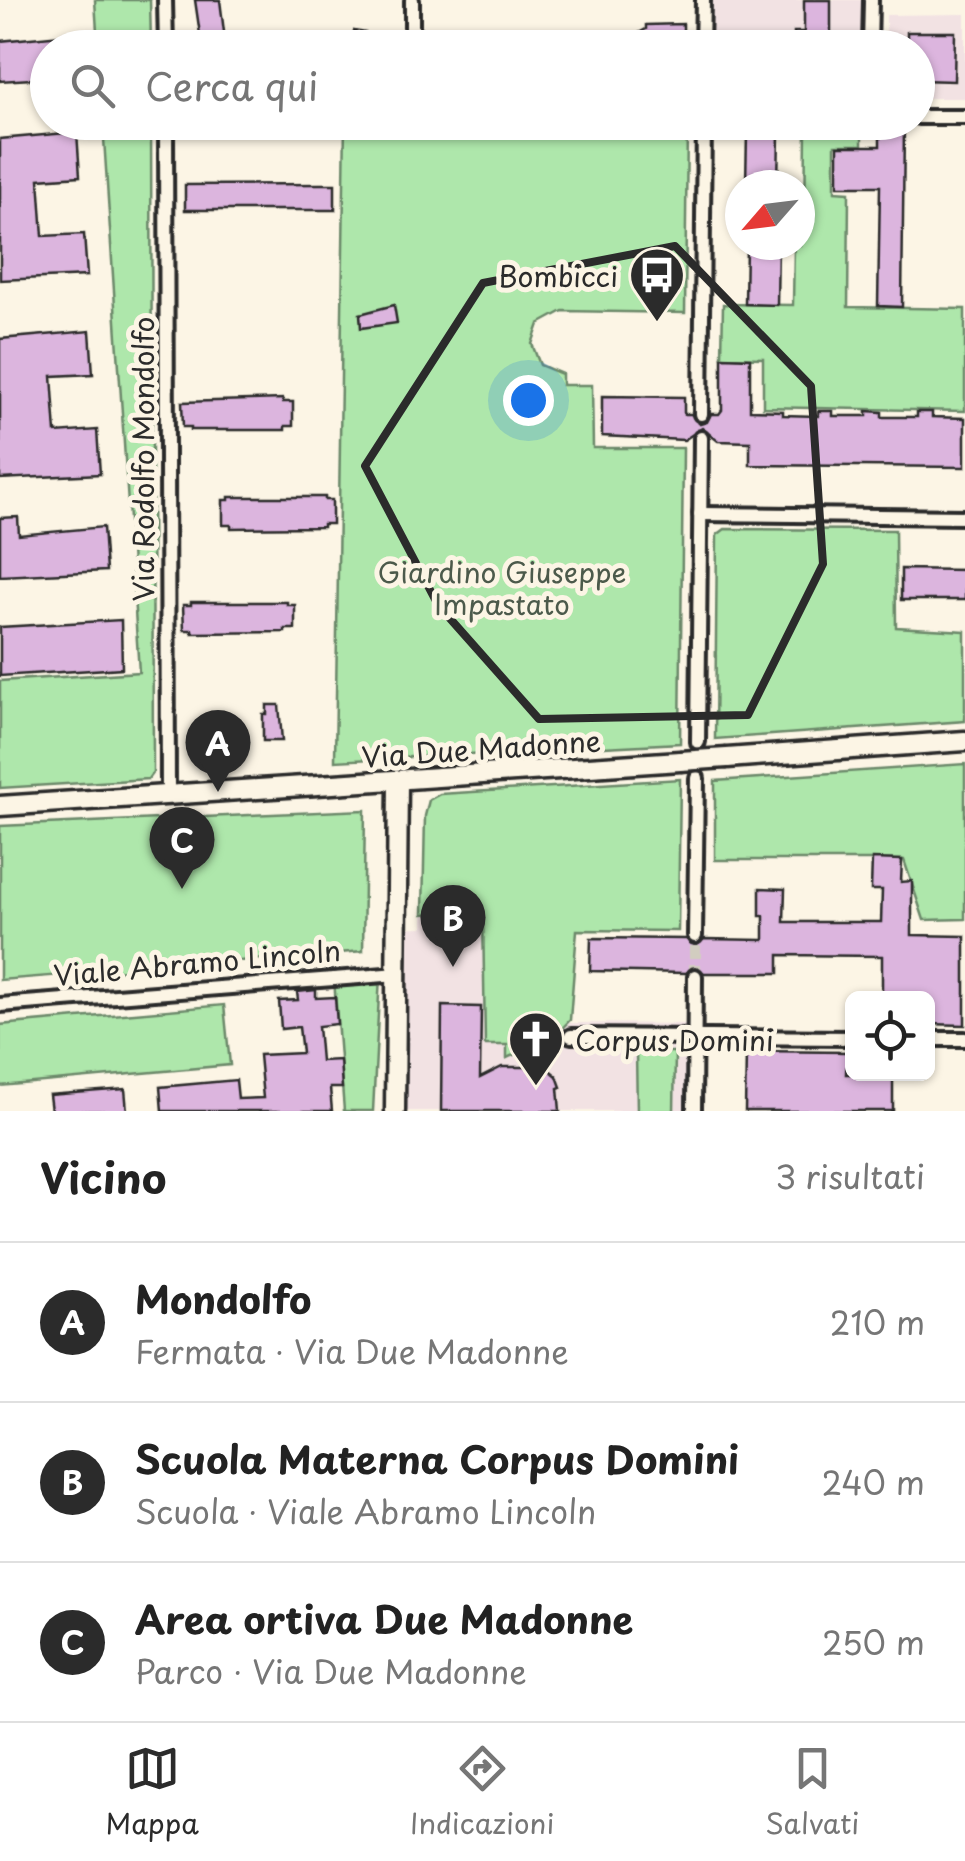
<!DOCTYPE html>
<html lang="it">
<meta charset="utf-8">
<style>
:root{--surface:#fff;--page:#f2f2f2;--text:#222;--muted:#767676;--line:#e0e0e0;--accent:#2b2b2b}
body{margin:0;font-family:"Playpen Sans",sans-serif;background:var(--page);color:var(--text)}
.controls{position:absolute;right:30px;bottom:30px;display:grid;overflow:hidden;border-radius:15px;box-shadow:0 2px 8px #0004}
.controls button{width:90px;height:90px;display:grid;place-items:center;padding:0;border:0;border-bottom:2px solid var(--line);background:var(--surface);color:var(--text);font:50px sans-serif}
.compass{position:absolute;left:725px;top:170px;width:90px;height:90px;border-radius:50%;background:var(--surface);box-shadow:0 2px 8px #0004;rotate:242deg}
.you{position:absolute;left:528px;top:400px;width:35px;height:35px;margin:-25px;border:8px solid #fff;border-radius:50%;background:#1a73e8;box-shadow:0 0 0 15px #1a73e833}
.badge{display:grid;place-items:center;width:65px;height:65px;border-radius:50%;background:var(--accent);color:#fff;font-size:32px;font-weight:700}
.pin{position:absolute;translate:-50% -82px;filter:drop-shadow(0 2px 5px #0008)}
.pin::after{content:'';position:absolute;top:52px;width:35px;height:30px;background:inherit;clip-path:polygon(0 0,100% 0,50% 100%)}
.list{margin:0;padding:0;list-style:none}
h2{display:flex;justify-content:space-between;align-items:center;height:130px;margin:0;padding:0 40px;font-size:42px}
h2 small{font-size:32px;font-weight:400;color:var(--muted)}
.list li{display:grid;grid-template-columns:65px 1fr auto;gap:30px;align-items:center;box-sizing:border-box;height:160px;padding:0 40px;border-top:2px solid var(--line)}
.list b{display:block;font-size:38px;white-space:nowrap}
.list p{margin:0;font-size:32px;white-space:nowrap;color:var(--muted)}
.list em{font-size:32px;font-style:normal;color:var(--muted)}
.icon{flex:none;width:55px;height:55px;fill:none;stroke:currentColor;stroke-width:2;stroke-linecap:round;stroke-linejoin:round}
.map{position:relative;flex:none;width:965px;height:1111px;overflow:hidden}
.search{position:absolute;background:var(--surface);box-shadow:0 2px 8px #0004;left:30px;right:30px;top:30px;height:110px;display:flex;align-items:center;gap:25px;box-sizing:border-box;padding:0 35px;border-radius:55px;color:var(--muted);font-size:38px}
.sheet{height:610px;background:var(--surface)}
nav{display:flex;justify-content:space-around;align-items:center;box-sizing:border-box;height:140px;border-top:2px solid var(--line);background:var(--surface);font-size:28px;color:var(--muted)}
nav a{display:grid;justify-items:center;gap:5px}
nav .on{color:var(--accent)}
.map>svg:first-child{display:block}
.built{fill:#f2e2e3}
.green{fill:#aee7ab;stroke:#6c896b;stroke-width:2.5}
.building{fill:#dcb5de;stroke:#2b2b2b;stroke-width:2.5}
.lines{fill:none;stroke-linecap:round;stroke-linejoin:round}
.street-tunnel{stroke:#d2cdc0;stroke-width:12;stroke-dasharray:12 6;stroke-linecap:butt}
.street-casing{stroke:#2b2b2b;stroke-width:20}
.secondary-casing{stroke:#2b2b2b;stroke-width:25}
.street{stroke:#fcf5e5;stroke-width:12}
.secondary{stroke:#fcf5e5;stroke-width:18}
.secondary-bridge-casing{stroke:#2b2b2b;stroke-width:25;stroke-linecap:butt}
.secondary-bridge{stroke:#fcf5e5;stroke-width:18}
.marked{fill:none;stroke:#2b2b2b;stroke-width:8;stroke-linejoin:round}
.labels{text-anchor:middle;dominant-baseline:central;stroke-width:10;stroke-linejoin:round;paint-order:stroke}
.poi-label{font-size:28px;fill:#2b2b2b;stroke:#fcf5e5;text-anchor:end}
.street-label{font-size:28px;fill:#2b2b2b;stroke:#fcf5e5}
.park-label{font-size:28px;fill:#4c5a4b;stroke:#fcf5e5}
</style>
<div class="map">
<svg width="965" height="1111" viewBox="0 0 965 1111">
<rect width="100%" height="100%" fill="#fcf5e5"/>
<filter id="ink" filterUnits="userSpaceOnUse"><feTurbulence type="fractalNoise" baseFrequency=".01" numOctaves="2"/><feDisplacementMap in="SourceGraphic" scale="20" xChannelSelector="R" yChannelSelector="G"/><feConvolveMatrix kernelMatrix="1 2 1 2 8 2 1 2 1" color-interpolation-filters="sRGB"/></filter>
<g filter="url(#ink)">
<g class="built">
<polygon points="712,0 865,0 865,47 711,48"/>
<polygon points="965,14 965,98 918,98 918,48 886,48 886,15"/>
<polygon points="483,909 484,925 573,923 567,1023 692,1024 692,1111 388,1111 387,928 423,927 423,914"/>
</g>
<g class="green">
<polygon points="95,0 150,0 151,47 98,47"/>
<polygon points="103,123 151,123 153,772 148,779 0,788 0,681 139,672"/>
<polygon points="345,123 687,123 685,313 563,311 539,324 532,344 540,365 562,374 562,385 592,385 593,448 683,448 680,743 335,761"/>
<polygon points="806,127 862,127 862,145 835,145 835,191 849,192 848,307 965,309 965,411 763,407 763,358 722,357 723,304 793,305 794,245 800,245 800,239 805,238"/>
<polygon points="725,529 895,530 896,627 965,631 965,721 715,739 717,535"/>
<polygon points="965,764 965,919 924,920 904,860 715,860 715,781"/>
<polygon points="680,779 678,931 577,930 570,1020 541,1050 524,1050 507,1058 507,1045 485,1045 483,910 423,914 425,816 429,800 440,794"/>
<polygon points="365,810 363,951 0,980 0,826"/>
<polygon points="380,975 373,1111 344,1111 334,979"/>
<polygon points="224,1005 230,1065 0,1086 0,1025"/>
<polygon points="636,1052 675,1052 674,1111 637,1111"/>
</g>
<g class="building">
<polygon points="195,0 220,0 226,48 202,48"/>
<polygon points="804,0 831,0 831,48 794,48 794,32 804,32"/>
<polygon points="683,24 683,48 611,48 646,29 646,25"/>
<polygon points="354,31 402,39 402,48 348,48"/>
<polygon points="907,32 955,32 954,81 918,80 918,48 907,48"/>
<polygon points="71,34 72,48 48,48 48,78 0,81 0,41"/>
<polygon points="880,126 904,126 902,307 878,306 880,186 838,186 838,146 880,146"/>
<polygon points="747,131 779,132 778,185 746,185"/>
<polygon points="77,132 80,176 39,179 43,236 84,234 87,276 0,280 0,139"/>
<polygon points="320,184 335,184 335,210 185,210 185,185"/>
<polygon points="746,245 778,245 777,305 745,304"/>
<polygon points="394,305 397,323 361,328 360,314"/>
<polygon points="90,331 93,374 52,376 56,433 97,430 100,474 0,479 0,339"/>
<polygon points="722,357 750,358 750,410 783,411 783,415 818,416 818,411 833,411 833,416 867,416 867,411 882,412 882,417 917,417 917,412 932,412 932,417 965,418 965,467 750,465 750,442 718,441 702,428 684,440 602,436 602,396 684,397 684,414 691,414 700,424 707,422 711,414 719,414 722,410"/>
<polygon points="283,399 283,402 293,402 293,426 285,426 285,430 191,430 191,427 183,427 182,402"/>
<polygon points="229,497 325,497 325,500 332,500 332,524 323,524 323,527 231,528 231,525 223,525 223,500 229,500"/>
<polygon points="18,517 19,535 103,527 106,571 0,576 0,518"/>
<polygon points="901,569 965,570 965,600 901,600"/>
<polygon points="191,602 287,602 287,605 295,605 295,629 285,629 285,632 192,633 192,630 184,630 183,605 191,605"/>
<polygon points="121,620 122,668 0,676 0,627"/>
<polygon points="267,705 279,705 282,741 263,741 263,714 267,714"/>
<polygon points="872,859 902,860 901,882 912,881 912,935 965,936 965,1025 928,1024 928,998 882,998 882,956 779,955 779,973 704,973 696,966 686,973 590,971 591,938 686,939 696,946 704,939 764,940 764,916 760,916 760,888 785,889 784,922 881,922 882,890 871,890"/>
<polygon points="316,990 316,998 335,997 337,1024 318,1026 321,1061 340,1060 342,1088 330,1088 332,1111 162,1111 160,1087 236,1080 238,1099 263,1098 259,1055 302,1053 299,1027 281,1029 279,1001 298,1000 297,992"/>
<polygon points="442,1006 481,1007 480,1078 502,1067 546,1067 557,1076 561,1087 558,1088 560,1111 441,1111"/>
<polygon points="746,1051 847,1052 846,1074 893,1074 893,1111 745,1111"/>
<polygon points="125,1089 127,1111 51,1111 49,1095"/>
</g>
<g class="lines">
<polyline class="street-tunnel" points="695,976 695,936"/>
<g class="street-casing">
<g id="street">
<polyline points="165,0 166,48"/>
<polyline points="412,0 412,48"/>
<polyline points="702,48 703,0"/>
<polyline points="870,48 871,0"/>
<polyline points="918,117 965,117"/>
<polyline points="166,122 168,796"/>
<polyline points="701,414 704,122"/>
<polyline points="700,514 965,517"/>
<polyline points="698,742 701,438"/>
<polyline points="695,936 697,778"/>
<polyline points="0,1005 398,974"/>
<polyline points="571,1036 852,1038"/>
<polyline points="928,1039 965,1039"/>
<polyline points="694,1111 695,976"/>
</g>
</g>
<g class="secondary-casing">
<g id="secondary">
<polyline points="727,758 965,741"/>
<polyline points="0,806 680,761"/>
<polyline points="395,1111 398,781"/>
</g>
</g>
<use href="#street" class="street"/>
<use href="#secondary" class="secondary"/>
<g class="secondary-bridge-casing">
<polyline id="secondary-bridge" points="680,761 727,758"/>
</g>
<use href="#secondary-bridge" class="secondary-bridge"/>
</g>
</g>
<path class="marked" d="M675 246 811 386 823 564 748 715 539 719 438 605 365 466 483 283Z"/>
<defs>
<g id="bus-pin" transform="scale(2.875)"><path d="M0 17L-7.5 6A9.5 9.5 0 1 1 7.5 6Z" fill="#2b2b2b" stroke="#fcf5e5"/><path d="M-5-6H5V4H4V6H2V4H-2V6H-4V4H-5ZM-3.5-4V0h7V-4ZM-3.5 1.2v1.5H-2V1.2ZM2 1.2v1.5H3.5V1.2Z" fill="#fff"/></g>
<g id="church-pin" transform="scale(2.875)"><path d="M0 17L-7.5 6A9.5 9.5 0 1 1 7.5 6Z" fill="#2b2b2b" stroke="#fcf5e5"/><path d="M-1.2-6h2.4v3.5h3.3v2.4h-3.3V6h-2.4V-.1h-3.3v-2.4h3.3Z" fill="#fff"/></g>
</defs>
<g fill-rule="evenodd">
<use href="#bus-pin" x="657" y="275"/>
<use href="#church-pin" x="536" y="1039"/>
</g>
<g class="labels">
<g class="poi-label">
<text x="618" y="275">Bombicci</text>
<text x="575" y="1039" text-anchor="start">Corpus Domini</text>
</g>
<g class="street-label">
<text transform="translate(142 459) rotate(-90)">Via Rodolfo Mondolfo</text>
<text transform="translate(481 748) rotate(-4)">Via Due Madonne</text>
<text transform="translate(197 962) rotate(-5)">Viale Abramo Lincoln</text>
</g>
<g class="park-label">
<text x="502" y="571">Giardino Giuseppe<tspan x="502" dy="32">Impastato</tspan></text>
</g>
</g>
</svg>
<div class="controls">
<button><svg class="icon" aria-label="locate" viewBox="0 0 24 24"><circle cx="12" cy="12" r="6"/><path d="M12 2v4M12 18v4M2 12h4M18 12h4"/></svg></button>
</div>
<svg class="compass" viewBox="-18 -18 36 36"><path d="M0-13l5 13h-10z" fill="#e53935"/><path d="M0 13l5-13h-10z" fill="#767676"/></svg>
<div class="you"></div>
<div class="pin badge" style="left:218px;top:792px">A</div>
<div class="pin badge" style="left:453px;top:967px">B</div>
<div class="pin badge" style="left:182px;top:889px">C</div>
<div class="search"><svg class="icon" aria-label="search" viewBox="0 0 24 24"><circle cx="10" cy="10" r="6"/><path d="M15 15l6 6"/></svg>Cerca qui</div>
</div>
<section class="sheet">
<h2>Vicino<small>3 risultati</small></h2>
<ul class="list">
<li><span class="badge">A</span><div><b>Mondolfo</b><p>Fermata · Via Due Madonne</p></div><em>210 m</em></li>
<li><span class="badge">B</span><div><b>Scuola Materna Corpus Domini</b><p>Scuola · Viale Abramo Lincoln</p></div><em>240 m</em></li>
<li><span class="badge">C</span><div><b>Area ortiva Due Madonne</b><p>Parco · Via Due Madonne</p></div><em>250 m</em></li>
</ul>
</section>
<nav>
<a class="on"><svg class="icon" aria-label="map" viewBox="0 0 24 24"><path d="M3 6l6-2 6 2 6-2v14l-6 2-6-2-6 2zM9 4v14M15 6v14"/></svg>Mappa</a>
<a><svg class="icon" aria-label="directions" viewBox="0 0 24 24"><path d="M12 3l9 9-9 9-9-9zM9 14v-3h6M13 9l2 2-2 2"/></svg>Indicazioni</a>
<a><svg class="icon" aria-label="saved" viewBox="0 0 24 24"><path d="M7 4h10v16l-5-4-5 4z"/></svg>Salvati</a>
</nav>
